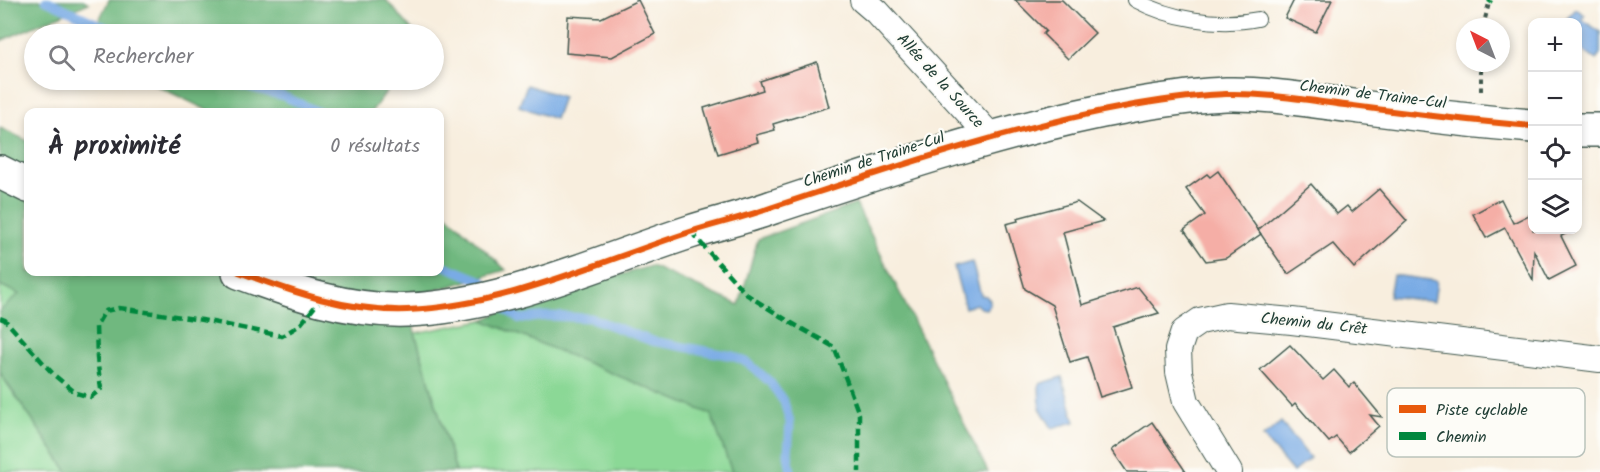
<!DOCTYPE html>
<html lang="fr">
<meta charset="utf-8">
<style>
:root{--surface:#fff;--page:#f2f2f3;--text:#2b2b33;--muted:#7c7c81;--line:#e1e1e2}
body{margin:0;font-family:Kalam,sans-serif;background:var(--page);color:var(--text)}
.controls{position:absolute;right:18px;top:18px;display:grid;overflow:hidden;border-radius:12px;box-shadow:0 3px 9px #0003}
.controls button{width:54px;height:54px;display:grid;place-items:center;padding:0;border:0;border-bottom:2px solid var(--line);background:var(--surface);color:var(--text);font:30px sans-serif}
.compass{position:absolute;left:1456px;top:18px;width:54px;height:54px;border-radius:50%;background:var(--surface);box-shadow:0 3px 9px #0003;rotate:318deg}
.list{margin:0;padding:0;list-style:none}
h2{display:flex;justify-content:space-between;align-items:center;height:78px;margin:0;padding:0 24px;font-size:26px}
h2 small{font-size:20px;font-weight:400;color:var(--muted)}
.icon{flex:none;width:33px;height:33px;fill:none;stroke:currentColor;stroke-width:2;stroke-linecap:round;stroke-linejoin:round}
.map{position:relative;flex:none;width:1600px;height:472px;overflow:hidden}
.search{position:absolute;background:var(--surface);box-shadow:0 3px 9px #0003;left:24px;top:24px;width:420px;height:66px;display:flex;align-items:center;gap:15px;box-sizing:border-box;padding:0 21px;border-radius:33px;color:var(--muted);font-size:22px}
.panel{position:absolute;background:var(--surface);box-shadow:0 3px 9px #0003;left:24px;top:108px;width:420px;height:168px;border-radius:12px}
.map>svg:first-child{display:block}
.green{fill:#8bd896;stroke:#558a65;stroke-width:1.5}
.forest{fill:#70b87f;stroke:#487a5a;stroke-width:1.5}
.water{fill:#79abe5;stroke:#4c748c;stroke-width:1.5}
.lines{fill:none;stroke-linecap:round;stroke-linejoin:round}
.stream{stroke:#79abe5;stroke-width:9}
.building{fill:#f5aea6}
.lane-casing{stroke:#40584e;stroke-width:16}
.street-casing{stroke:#40584e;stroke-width:28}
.secondary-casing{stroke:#40584e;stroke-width:36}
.path{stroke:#40584e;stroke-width:4;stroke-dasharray:4.5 4.5;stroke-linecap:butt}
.lane{stroke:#fff;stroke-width:14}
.street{stroke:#fff;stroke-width:26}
.secondary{stroke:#fff;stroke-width:33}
.quiet{stroke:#00873e;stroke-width:4.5;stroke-dasharray:9 4.5;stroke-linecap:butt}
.cycleway-casing{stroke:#fdfcf7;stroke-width:10}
.cycleway{stroke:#e8590c;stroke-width:6}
.labels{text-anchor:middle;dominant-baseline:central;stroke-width:4.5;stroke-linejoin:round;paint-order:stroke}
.street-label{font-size:16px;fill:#1f3d34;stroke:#fdfcf7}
.key{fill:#fdfcf7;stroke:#bac3bc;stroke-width:1.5}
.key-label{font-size:16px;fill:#1f3d34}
</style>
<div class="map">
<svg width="1600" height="472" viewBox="0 0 1600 472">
<rect width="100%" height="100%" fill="#fdfcf7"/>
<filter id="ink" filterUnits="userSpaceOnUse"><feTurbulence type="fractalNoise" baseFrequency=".0167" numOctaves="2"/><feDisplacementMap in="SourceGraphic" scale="12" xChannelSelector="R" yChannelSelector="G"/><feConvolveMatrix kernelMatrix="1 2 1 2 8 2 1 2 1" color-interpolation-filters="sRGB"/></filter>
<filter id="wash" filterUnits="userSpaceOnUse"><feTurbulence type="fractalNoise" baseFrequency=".008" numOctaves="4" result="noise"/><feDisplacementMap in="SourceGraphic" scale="24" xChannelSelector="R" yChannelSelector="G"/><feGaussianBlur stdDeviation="1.35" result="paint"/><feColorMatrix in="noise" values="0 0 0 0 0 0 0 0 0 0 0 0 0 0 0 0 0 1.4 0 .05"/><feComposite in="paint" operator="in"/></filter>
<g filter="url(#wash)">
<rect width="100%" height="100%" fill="#f8eede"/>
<g class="green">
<polygon points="0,285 20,294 0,311"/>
<polygon points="483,320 711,414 732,472 456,472 415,333"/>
<polygon points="0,373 68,472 0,472"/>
</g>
<g class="forest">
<polygon points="0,0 83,0 89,3 0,41"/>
<polygon points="109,0 386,0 416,34 92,34"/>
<polygon points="145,80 395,80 371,112 211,112"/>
<polygon points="0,128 28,141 28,272 440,272 440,208 506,270 409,298 415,333 456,472 68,472 0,373 0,311 19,294 0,285"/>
<polygon points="856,204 988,472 732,472 711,414 483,320 517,304 651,266 739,305 758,239"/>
</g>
<g class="water">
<polygon points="1576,9 1585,15 1582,19 1600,32 1600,54 1596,60 1578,47 1578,22 1564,22"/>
<polygon points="527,85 563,97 555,119 519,106"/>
<polygon points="972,262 981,295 986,296 990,300 990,304 986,309 980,308 976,304 965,308 954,267"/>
<polygon points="1393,275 1437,281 1434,302 1389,296"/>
<polygon points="1062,377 1075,422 1052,428 1040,408 1039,384"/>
<polygon points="1281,422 1310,458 1293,472 1263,437"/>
</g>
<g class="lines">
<g class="stream">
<polyline points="46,0 120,34"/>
<polyline points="223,80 283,96 319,112"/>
<polyline points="440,264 482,281 490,290"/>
<polyline points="501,303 508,311 520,319 549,316 591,318 652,341 733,356 748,363 770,382 784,402 790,422 788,454 791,472"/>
</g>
</g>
<g id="blocks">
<g class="building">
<polygon points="638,0 655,34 612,57 566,53 568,16 601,18"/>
<polygon points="1015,0 1062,0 1095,33 1068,59 1043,34 1046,31"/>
<polygon points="1294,0 1332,0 1316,32 1285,18"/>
<polygon points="817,62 829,107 773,124 775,130 756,135 758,142 718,154 704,108 763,90 760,81"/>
<polygon points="1218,171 1261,234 1226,258 1206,261 1184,230 1205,215 1186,189 1207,174 1210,177"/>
<polygon points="1311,184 1337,214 1347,206 1352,212 1379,189 1407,221 1354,268 1333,244 1288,274 1258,230"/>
<polygon points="1501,199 1513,223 1533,213 1533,230 1574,230 1561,236 1576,266 1549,280 1534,251 1533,280 1505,228 1486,238 1473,214"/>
<polygon points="1077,202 1103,221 1063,232 1082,305 1138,287 1159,313 1113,327 1132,387 1100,397 1087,357 1070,362 1052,305 1025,289 1006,224 1018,221 1017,218"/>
<polygon points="1290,345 1323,380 1334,370 1349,387 1354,383 1382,417 1370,415 1379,426 1349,452 1336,437 1329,442 1295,403 1292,406 1260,370"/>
<polygon points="1152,422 1186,472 1127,472 1112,450"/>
</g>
</g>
</g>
<g filter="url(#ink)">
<use href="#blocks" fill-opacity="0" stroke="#40584e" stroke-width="1.5"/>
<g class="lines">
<g class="lane-casing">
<path id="lane" d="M1135 0C1170 19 1218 27 1258 19"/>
</g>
<g class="street-casing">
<g id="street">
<polyline points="863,0 877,12 991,137"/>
<polyline points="1229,472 1186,402 1179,372 1178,350 1184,332 1200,321 1227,315 1292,321 1600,359"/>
</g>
</g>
<g class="secondary-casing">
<g id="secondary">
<polyline points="1578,130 1600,130"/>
<polyline points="0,172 28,186"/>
<path d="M239 272C292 292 349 312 407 310 505 306 598 262 690 232 718 223 746 217 773 207 892 168 1010 127 1134 105 1164 100 1195 95 1226 94 1269 93 1311 101 1353 106 1413 114 1472 121 1532 126"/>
</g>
</g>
<g class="path">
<polyline points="1483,27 1489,3"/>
<polyline points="1481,91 1481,63"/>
</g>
<use href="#lane" class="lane"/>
<use href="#street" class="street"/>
<use href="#secondary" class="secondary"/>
<g class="quiet">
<polyline points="1489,3 1491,0"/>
<polyline points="691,232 746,294 788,321 834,347 859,414 859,472"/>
<polyline points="0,318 5,320 54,375 76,393 91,397 101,389 97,358 96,326 105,311 119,308 202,320 282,336 300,325 321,299"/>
</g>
<g class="cycleway-casing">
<path id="cycleway" d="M239 272C292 292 349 312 407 310 505 306 598 262 690 232 718 223 746 217 773 207 892 168 1010 127 1134 105 1164 100 1195 95 1226 94 1269 93 1311 101 1353 106 1413 114 1472 121 1532 126"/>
</g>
<use href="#cycleway" class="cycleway"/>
</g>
</g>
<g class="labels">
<g class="street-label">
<text transform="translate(940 81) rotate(48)">Allée de la Source</text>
<text transform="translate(1373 95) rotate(7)">Chemin de Traine-Cul</text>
<text transform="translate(874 160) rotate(-18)">Chemin de Traine-Cul</text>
<text transform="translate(1314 324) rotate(6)">Chemin du Crêt</text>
</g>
</g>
<rect x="1387" y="388" width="198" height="69" rx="9" class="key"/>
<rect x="1399" y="405" width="27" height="8" fill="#e8590c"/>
<rect x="1399" y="432" width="27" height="8" fill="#00873e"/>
<g class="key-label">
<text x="1436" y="415">Piste cyclable</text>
<text x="1436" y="442">Chemin</text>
</g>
</svg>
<div class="controls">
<button>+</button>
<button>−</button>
<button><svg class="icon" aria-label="locate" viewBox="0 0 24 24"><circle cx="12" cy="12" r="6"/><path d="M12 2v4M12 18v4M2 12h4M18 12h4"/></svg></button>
<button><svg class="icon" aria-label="layers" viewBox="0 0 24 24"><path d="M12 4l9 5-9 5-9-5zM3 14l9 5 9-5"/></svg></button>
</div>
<svg class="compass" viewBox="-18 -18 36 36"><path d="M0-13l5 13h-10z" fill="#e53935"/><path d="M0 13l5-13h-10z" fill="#7c7c81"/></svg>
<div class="search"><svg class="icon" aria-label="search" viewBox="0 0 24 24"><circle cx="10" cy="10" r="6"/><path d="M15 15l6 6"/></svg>Rechercher</div>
<section class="panel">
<h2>À proximité<small>0 résultats</small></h2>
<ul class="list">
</ul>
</section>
</div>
